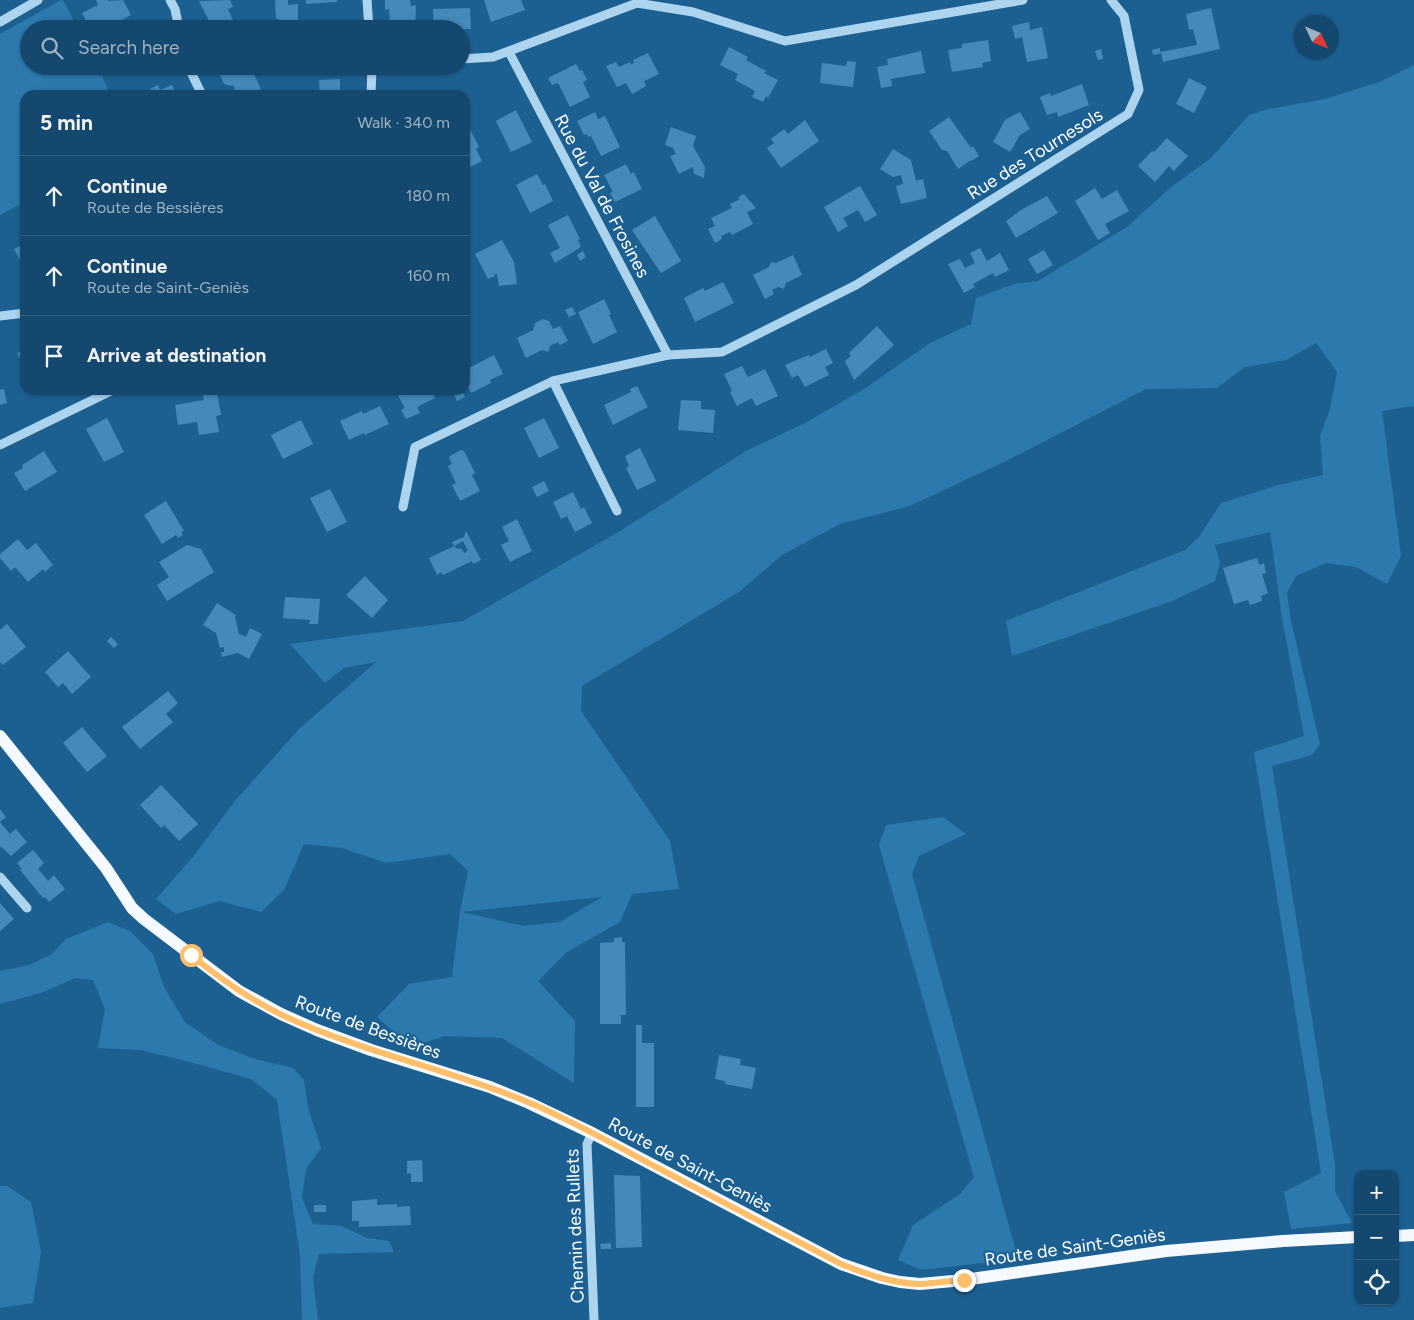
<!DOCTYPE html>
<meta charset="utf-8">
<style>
:root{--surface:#15486e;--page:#1e4f73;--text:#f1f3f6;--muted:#9db2c2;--line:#346081}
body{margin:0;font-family:Figtree,sans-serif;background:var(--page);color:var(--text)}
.controls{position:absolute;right:15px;bottom:15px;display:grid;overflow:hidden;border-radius:10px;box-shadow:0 1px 4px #0004}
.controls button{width:45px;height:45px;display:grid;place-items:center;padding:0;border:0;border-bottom:1px solid var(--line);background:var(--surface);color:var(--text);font:25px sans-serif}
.compass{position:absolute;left:1294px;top:15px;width:45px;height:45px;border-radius:50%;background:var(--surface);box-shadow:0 1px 4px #0004;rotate:134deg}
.stop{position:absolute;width:15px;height:15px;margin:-11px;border:4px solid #ffbf6a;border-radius:50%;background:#fff}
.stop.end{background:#ffbf6a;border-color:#fff;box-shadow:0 1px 5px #0008}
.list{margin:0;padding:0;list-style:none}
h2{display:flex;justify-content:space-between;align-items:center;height:65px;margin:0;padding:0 20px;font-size:21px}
h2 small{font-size:16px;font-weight:400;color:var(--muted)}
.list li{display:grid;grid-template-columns:32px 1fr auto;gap:15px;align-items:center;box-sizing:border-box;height:80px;padding:0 20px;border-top:1px solid var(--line)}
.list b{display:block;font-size:19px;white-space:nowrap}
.list p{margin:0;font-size:16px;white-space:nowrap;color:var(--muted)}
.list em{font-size:16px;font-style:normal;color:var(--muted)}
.icon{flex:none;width:28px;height:28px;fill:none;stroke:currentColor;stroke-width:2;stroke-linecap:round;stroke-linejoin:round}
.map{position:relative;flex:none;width:1414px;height:1320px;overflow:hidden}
.search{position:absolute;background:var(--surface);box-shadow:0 1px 4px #0004;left:20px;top:20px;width:450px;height:55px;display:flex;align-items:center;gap:12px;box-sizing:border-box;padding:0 18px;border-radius:28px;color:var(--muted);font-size:19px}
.panel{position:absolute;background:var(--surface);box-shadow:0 1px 4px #0004;left:20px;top:90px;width:450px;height:305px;border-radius:15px}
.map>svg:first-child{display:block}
.green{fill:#2c79ae;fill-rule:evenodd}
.building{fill:#4489b9}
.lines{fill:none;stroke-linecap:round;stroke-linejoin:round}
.minor{stroke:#acd4ef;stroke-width:9}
.major{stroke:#f4faff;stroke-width:12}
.route{stroke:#ffbf6a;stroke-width:6}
.labels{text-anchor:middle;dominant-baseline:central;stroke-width:4;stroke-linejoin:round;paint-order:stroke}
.street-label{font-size:18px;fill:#fff;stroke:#1c6092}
</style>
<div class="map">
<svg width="1414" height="1320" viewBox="0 0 1414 1320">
<rect width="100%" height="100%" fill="#1c6092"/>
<g class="green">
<polygon points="61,0 63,0 78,29 29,29 29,66 98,66 110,95 25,95 25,202 0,215 0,34"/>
<path d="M1414 65V406L1382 411 1401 556 1387 584 1356 567 1326 563 1296 576 1287 593 1291 621 1320 744 1312 755 1272 766 1335 1164V1191L1352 1223 1291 1229 1284 1192 1321 1173 1254 752 1304 736 1282 618 1270 532 1215 545 1220 563 1215 581 1172 601 1012 656 1006 621 1185 550 1199 537 1221 503 1278 485 1323 475 1320 436 1330 409 1337 372 1316 343 1286 360 1245 367 1217 388 1146 389 1008 460 910 506 840 524 782 555 739 592 582 686 581 711 670 841 679 889 632 894 620 922 567 952 538 981 575 1021 574 1083 502 1038 445 1036 411 1047 377 1017 409 984 452 977 460 912 468 871 450 854 386 863 342 848 304 844 284 890 261 912 220 901 176 914 156 899 192 858 234 802 299 729 376 662 344 668 325 683 290 644 463 621 620 531 746 451 807 422 864 389 930 343 971 324 976 298 1014 284 1038 281 1127 227 1171 187 1211 158 1249 115 1268 109 1325 99 1382 81ZM602 897 560 922 524 926 462 912Z"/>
<polygon points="943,817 966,834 919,856 912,874 1018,1259 921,1270 898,1260 913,1225 960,1194 974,1177 879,845 886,825"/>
<polygon points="108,922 130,931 153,954 164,987 185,1022 218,1045 255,1059 293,1068 304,1080 308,1108 321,1148 306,1169 302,1198 313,1224 341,1226 367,1238 389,1241 394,1252 319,1254 313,1277 318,1320 302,1320 300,1255 277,1100 251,1079 186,1061 140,1050 98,1048 105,1009 93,980 75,978 44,992 0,1004 0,971 29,965 52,954 66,939"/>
<polygon points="0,1186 7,1186 31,1202 41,1252 33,1303 0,1308"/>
</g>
<g class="building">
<polygon points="96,0 108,0 109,1 123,0 131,15 109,27 108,25 100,29 90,29 82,13 98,5"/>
<polygon points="230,0 233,7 228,9 235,25 229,29 213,29 199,1"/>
<polygon points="275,0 288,0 288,5 298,4 298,29 280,29 279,19 276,19"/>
<polygon points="306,0 337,0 337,2 306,4"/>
<polygon points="385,0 410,0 411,6 416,5 415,29 390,29 389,9 385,10"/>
<polygon points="484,0 521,0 525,10 491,22"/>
<polygon points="470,8 471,29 434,29 433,9"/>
<polygon points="1211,8 1220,49 1163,62 1161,53 1153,55 1152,50 1160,48 1160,52 1197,45 1193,29 1189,30 1186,14"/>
<polygon points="1029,22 1030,30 1042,27 1048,58 1027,62 1022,37 1015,39 1012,26"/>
<polygon points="337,24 337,29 310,29 310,25"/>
<polygon points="988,40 991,61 982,63 983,67 952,72 948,50 962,48 962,44"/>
<polygon points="729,47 748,57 746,60 766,71 764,73 778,80 768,98 766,96 763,102 752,97 755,91 735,80 738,74 720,65"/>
<polygon points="1101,49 1103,59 1098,60 1095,51"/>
<polygon points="921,51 925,73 891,79 892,86 881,88 877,67 888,65 887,59"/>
<polygon points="648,53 659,74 644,81 646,86 632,94 626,83 617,87 606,66 616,62 619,67 630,62 631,64 634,63 633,60"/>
<polygon points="847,61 856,62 853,87 820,83 822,63 846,66"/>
<polygon points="576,64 580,71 582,70 587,80 583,82 590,97 570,107 558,83 552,85 548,78"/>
<polygon points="216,66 241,66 248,69 250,74 253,72 261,89 252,93 253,95 233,95 231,91 235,89 233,85 231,86 224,84"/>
<polygon points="311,66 329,66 329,69 311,70"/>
<polygon points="1189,78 1207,87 1194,113 1176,104"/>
<polygon points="340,79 340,95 320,95 319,80"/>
<polygon points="1082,84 1089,105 1058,117 1057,112 1047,115 1040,97 1050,93 1051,96"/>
<polygon points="158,85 160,90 172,85 177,95 153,95 150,89"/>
<polygon points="516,110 532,142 511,152 496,121"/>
<polygon points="595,112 598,119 605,116 620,147 601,156 591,136 588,137 587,134 584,135 577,121"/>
<polygon points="1020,112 1030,129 1020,135 1010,152 993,142 1005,120"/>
<polygon points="949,117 971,148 973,146 979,156 971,161 971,160 958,169 947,151 942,150 929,131"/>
<polygon points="465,119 479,147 476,149 482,161 466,169"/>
<polygon points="805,120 819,141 781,168 767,148 774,143 771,139 784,129 788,134"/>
<polygon points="671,127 696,136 693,146 705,167 704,178 694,174 693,167 679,174 670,156 676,154 673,148 665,145"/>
<polygon points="1167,138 1188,156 1174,171 1169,166 1155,182 1138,166 1152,151 1154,152"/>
<polygon points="893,149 911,160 916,181 923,179 927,198 901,204 896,186 903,184 901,175 893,177 880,169"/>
<polygon points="626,164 631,174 634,172 642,189 615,202 610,193 613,192 604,175"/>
<polygon points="537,174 543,185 545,184 553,201 530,213 516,185"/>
<polygon points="860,186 877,215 865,222 858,210 843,218 848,226 838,232 824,207"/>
<polygon points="1095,188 1102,199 1117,190 1129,211 1105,224 1110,233 1098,240 1075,201"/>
<polygon points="744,194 756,208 747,212 753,224 732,235 730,232 721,236 722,239 715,243 708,229 715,226 711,218 732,208 730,204 740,199 738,197"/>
<polygon points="1047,196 1058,213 1016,238 1006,221 1021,210"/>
<polygon points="568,215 580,239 578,240 581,247 555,263 550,253 560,248 548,225"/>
<polygon points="655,216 681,261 661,273 632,230"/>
<polygon points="502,240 514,262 517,284 499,286 497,274 494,274 495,276 488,279 475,254"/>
<polygon points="22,245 25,249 25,270 14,249"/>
<polygon points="980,248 987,261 1000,253 1009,270 995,277 993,273 973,284 975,287 964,293 948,264 960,259 965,268 975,263 970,253"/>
<polygon points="1044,250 1053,265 1037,274 1028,259"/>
<polygon points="583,251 586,257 580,261 577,255"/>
<polygon points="793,255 802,275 786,283 784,289 778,287 772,290 774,294 765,299 753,275 769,267 771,262 776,263"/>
<polygon points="723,282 734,303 695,322 684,298 703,288 705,291"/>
<polygon points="604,299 611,314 609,315 617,332 593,344 578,312"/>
<polygon points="572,307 576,314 569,317 565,310"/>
<polygon points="543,319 549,321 553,329 560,326 568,341 560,345 558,342 550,346 548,352 542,350 526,358 517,338 533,330 535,323"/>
<polygon points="877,326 894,345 854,380 845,361 851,356 849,353"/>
<polygon points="25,349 25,369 17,353"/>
<polygon points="826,349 833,363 825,367 829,375 805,387 798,375 792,378 785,365 809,355 810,357"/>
<polygon points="494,355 503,374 490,380 491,383 471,393 465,381 465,378 470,375 467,369"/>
<polygon points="742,366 748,377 765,369 778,396 756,406 752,398 737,406 730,392 732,391 724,374"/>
<polygon points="637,386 648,407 613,425 604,405 631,392 630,389"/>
<polygon points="4,389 7,403 0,405 0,390"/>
<polygon points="395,390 431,390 435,398 417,407 420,413 406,419 401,410 405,408"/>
<polygon points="452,390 461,390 465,397 457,401"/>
<polygon points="217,393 221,415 216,416 219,432 199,435 197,422 178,425 175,405 204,400 203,395"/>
<polygon points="681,400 701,401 701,409 715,410 713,433 678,430"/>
<polygon points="380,406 389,424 365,435 364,433 349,440 340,421 362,411 363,414"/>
<polygon points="107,418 124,452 104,462 86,429"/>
<polygon points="544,418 559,448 539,458 524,428"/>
<polygon points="301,420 313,444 283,459 271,435"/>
<polygon points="640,448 656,481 637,490 626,468 629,466 625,456"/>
<polygon points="461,450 464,451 475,473 472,475 480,491 460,501 452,485 456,483 448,466 452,464 449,458 450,456"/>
<polygon points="44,451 57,472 25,491 14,473 23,468 22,465"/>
<polygon points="544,481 549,491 537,497 532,487"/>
<polygon points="330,489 347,522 327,532 310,498"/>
<polygon points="573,492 581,509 584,507 592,523 575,532 567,516 561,519 553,502"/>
<polygon points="166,501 184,531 181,532 183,535 178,538 176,535 162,544 144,515"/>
<polygon points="517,519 532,551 510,562 501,545 509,541 502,527"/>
<polygon points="466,531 481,560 473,564 472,561 443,575 441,572 437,575 429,558 454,546 456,548 462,549 464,553 468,551 463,541 454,546 452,542 464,537"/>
<polygon points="18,539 27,550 36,543 53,565 45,572 43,569 28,582 15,567 11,571 0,558 0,554"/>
<polygon points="187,545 201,549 214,572 167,601 157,585 169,577 159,562"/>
<polygon points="1257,558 1259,565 1264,563 1266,573 1262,574 1268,593 1261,596 1262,601 1250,605 1248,600 1234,604 1223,568"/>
<polygon points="365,576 388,600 372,618 346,595"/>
<polygon points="285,597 320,599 318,624 309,624 310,620 283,618"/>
<polygon points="217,603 236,615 235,617 239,634 246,637 250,628 262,634 249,659 238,653 222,657 221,652 224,652 224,647 220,648 216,633 203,625"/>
<polygon points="7,624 26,647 3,665 0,662 0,630"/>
<polygon points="111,637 118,644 114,648 107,641"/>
<polygon points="68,651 91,677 72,694 63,683 58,687 45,672"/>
<polygon points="168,691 178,703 166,714 173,722 140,749 122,727"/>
<polygon points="82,727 107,756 87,772 63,743"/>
<polygon points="161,785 198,824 179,841 164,825 161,828 140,805"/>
<polygon points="0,809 6,817 0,822"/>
<polygon points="0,822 10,834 16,829 27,842 11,856 0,846"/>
<polygon points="33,850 44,863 38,869 48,881 54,875 65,889 49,902 45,897 43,898 20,870 22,869 17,863"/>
<polygon points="0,903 14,919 0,931"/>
<polygon points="622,937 622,942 625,942 626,1015 621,1015 621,1024 600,1024 600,943 614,942 614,938"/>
<polygon points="636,1025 642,1025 642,1043 654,1043 654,1107 636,1107"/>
<polygon points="719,1055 741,1059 740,1065 756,1068 752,1089 725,1084 725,1081 715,1079"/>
<polygon points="422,1160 423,1182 411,1182 411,1173 407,1174 407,1161"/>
<polygon points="614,1175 640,1176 642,1247 616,1248"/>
<polygon points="377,1199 377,1205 397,1204 397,1207 410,1206 411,1225 359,1227 359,1221 352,1221 352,1201"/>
<rect x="314" y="1205" width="12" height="7"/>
<polygon points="611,1243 611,1249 601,1249 600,1244"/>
</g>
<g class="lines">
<g class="minor">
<polyline points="170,0 175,9 179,29"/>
<polyline points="367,0 369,29"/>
<polyline points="0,22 38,0"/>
<polyline points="509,52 668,355"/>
<polyline points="461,59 493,57 637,3 693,12 785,41 1023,0"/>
<polyline points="188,66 202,95"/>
<polyline points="371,95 372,66"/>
<polyline points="0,316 25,313"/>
<polyline points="553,381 617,511"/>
<polyline points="0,445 113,390"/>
<polyline points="403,507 415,447 553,381 668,355 722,352 856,285 1128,114 1139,90 1124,16 1111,0"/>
<polyline points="0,877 27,908"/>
<polyline points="592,1133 587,1144 594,1320"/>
</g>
<g class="major">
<polyline points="0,736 106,868 132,908 144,919 239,991 281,1014 317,1030 371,1050 490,1087 529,1103 592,1133 841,1264 882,1278 900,1282 920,1284 964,1280 1166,1251 1283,1241 1358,1237"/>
<polyline points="1395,1236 1414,1235"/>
</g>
</g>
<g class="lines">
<path class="route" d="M191 955C219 978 249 999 282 1015 361 1052 448 1069 528 1102 573 1121 617 1146 660 1169 720 1200 780 1232 841 1264 866 1274 894 1284 921 1284 935 1283 950 1281 964 1280"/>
</g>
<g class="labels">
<g class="street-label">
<text transform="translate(1035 154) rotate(-32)">Rue des Tournesols</text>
<text transform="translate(602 196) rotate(62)">Rue du Val de Frosines</text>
<text transform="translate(368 1027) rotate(20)">Route de Bessières</text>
<text transform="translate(690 1165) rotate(28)">Route de Saint-Geniès</text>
<text transform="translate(575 1226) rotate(-92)">Chemin des Rullets</text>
<text transform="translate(1075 1247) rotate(-8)">Route de Saint-Geniès</text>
</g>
</g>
</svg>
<div class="controls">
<button>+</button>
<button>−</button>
<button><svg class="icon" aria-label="locate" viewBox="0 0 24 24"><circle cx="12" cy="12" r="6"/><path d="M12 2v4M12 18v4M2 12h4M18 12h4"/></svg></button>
</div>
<svg class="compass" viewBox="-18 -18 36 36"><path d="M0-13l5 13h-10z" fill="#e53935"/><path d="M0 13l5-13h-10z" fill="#9db2c2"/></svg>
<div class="stop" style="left:191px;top:955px"></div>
<div class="stop end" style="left:964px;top:1280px"></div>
<div class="search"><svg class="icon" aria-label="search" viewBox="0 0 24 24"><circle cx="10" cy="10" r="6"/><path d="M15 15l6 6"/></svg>Search here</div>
<section class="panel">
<h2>5 min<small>Walk · 340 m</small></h2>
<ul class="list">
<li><svg class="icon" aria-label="ahead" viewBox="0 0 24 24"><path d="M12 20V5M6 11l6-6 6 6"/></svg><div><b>Continue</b><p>Route de Bessières</p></div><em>180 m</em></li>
<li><svg class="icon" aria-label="ahead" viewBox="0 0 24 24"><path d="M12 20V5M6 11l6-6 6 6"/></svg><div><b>Continue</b><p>Route de Saint-Geniès</p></div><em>160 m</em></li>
<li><svg class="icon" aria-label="arrive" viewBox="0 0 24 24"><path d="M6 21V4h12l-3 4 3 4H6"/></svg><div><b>Arrive at destination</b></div></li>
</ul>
</section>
</div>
